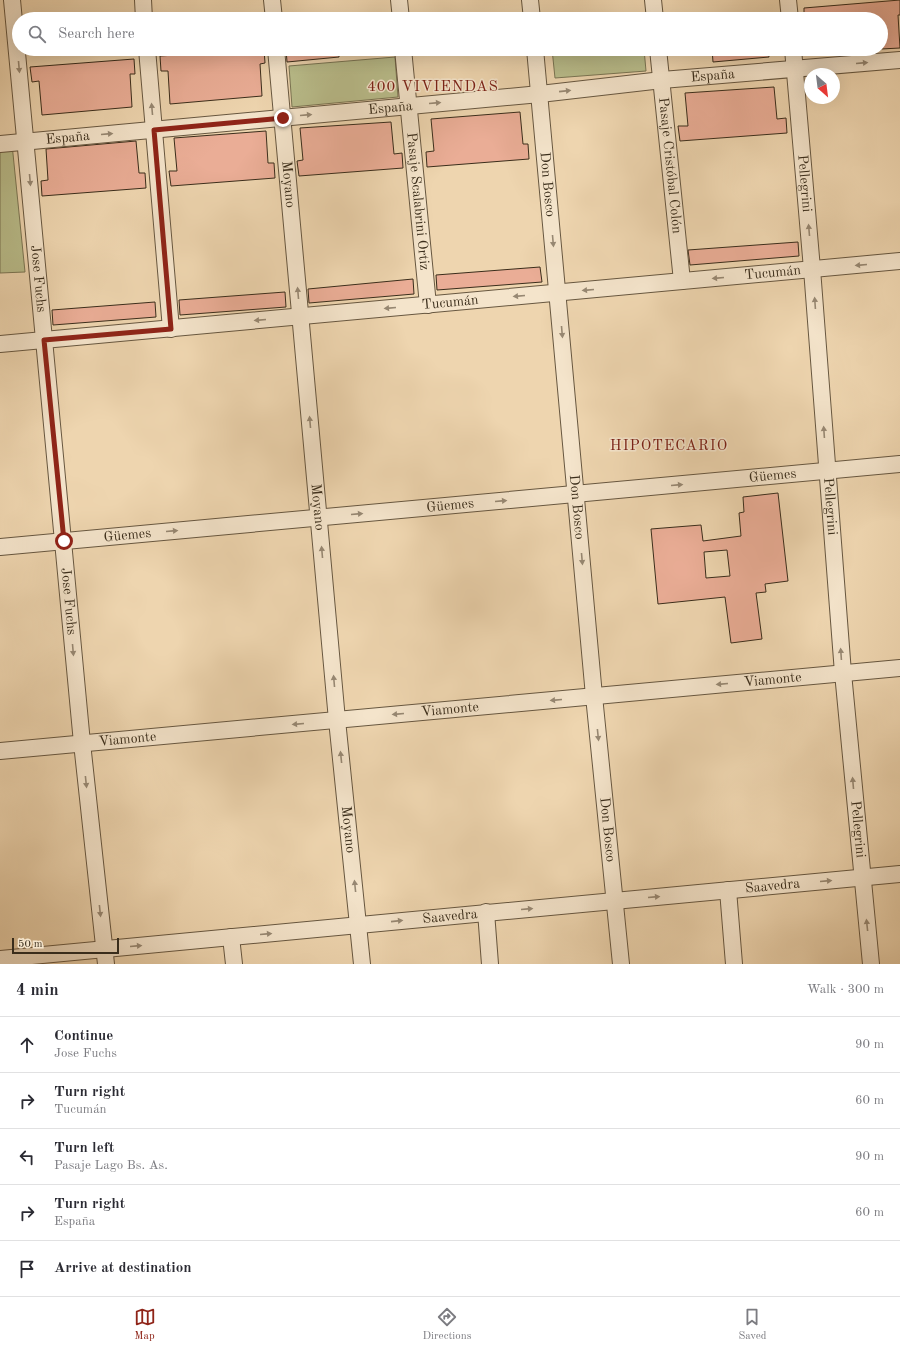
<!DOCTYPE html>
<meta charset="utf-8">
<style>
:root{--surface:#fff;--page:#f7f7f7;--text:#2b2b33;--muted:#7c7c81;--line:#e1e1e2;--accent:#8f2418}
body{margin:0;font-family:"Old Standard TT",serif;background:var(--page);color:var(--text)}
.compass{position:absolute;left:804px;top:68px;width:36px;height:36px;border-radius:50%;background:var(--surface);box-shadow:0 4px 16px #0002;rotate:152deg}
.scale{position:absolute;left:12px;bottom:10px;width:107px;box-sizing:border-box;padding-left:4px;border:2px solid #3a2d1b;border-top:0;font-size:11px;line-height:14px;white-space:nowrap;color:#3a2d1b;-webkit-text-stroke:3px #f4e4cb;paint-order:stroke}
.stop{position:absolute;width:12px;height:12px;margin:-9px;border:3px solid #8f2418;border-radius:50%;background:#fff}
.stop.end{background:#8f2418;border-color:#fff;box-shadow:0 1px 4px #0008}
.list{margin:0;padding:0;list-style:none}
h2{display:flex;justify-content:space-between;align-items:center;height:52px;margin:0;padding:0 16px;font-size:17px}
h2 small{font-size:13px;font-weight:400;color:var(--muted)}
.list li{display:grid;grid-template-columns:26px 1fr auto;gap:12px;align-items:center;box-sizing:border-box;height:56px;padding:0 16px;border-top:1px solid var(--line)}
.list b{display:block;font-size:15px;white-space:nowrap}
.list p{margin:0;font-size:13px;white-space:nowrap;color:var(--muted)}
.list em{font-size:13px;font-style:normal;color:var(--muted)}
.icon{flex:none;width:22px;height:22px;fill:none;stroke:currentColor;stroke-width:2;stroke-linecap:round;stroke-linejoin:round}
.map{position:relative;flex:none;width:900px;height:964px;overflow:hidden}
.search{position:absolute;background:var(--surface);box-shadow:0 4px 16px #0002;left:12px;right:12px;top:12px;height:44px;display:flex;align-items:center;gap:10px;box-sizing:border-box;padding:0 14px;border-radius:22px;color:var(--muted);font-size:15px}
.sheet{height:332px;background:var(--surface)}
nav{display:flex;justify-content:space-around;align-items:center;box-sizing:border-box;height:56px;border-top:1px solid var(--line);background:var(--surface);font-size:11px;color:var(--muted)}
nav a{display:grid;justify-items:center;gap:2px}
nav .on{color:var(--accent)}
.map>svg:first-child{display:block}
.green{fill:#b9bd8b;stroke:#7a7553}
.building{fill:#eaad96;stroke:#3a2d1b;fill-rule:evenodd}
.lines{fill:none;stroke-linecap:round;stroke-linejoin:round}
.street-casing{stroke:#675740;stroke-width:18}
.street{stroke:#f4e4cb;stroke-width:16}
.oneway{fill:#978873}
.route{stroke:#8f2418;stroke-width:5}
.labels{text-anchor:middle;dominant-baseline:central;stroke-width:3;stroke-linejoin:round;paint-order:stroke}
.street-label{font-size:14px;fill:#3a2d1b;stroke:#f4e4cb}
.neighbourhood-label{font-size:15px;letter-spacing:1px;fill:#7a1f14;stroke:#f4e4cb}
</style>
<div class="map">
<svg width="900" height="964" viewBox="0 0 900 964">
<rect width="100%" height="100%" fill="#eed5af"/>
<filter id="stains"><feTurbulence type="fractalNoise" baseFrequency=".005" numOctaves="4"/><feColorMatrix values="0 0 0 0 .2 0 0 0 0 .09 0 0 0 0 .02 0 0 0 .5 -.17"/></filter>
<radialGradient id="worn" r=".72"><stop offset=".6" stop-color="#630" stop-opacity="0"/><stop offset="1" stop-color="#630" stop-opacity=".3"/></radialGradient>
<g class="green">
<polygon points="552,49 644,49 646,71 555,78"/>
<polygon points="395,57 398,97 292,107 289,66"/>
<polygon points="12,144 25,272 0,273 0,145"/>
</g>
<g class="building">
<polygon points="900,0 900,15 898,15 900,48 881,49 881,19 804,19 804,8"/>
<polygon points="264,49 265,63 260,64 262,96 170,104 168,71 161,71 160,56"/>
<polygon points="286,49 339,49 339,57 287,62"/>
<polygon points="712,49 768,49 769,57 713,62"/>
<polygon points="134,59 135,74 130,74 132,107 42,115 39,81 32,82 30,67"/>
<polygon points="774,87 777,119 786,118 787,133 680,141 678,126 688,126 685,93"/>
<polygon points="520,112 523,144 528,144 529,159 427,167 426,152 434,151 431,119"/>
<polygon points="391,122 394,154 402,153 403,168 299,176 297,161 303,160 300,128"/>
<polygon points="266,131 268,163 274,163 275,178 171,186 169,171 177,171 174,138"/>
<polygon points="136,141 139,173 145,173 146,188 42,196 41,181 48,180 46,149"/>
<polygon points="798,242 799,256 690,265 688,250"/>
<polygon points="540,267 542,282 437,290 436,275"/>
<polygon points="413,279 414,294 309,303 308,289"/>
<polygon points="285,292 286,307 180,315 179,300"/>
<polygon points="155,302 156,317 53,325 52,310"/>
<path d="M778 493 788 581 765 584 766 592 756 593 762 639 731 643 725 597 658 604 651 529 701 525 703 541 741 536 739 513 744 512 743 497ZM727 550 730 576 706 578 704 552Z"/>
</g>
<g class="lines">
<g class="street-casing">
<g id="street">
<path id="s1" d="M12 0 82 743 106 964"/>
<polyline points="143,0 144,19"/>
<polyline points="272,0 274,19"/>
<polyline points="399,0 401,19"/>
<polyline points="530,0 532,19"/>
<polyline points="653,0 655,19"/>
<polyline points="788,0 790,19"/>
<polyline points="147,49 171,329"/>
<path id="s2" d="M276 49 337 720 362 964"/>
<path id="s3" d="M403 49 428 305"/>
<path id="s4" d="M535 49 594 696 621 964"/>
<path id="s5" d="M658 49 682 281"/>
<path id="s6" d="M793 49 812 269 843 673 871 964"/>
<path id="s7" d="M0 144 540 94 662 80 900 60"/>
<path id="s8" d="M0 344 900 261"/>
<path id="s9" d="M0 547 900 464"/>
<path id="s10" d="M0 751 900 668"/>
<polyline points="728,890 734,964"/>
<polyline points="486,912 490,964"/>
<polyline points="231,937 234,964"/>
<path id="s11" d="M0 959 900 874"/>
</g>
</g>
<use href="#street" class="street"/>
</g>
<defs><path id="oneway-solid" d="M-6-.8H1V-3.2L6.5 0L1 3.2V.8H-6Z"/></defs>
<g class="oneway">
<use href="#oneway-solid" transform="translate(862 63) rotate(-5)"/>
<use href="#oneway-solid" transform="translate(19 67) rotate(85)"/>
<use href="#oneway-solid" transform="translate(565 91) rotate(-6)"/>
<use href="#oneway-solid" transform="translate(435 103) rotate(-5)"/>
<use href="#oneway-solid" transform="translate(152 109) rotate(-95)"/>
<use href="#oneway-solid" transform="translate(306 115) rotate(-5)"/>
<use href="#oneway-solid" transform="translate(107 134) rotate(-5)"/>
<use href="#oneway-solid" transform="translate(30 180) rotate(85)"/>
<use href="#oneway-solid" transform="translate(809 230) rotate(-95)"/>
<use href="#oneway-solid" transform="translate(553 241) rotate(85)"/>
<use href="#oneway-solid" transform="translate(861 265) rotate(175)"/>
<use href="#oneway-solid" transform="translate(718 278) rotate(175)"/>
<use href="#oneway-solid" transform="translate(588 290) rotate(175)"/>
<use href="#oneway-solid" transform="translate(298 293) rotate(-95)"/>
<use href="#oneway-solid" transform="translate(519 296) rotate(175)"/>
<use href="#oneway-solid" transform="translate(815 303) rotate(-94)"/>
<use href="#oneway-solid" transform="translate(390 308) rotate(175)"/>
<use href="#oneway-solid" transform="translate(260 320) rotate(175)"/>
<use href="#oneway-solid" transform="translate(562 332) rotate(85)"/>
<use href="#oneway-solid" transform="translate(310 422) rotate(-95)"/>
<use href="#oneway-solid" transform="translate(824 432) rotate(-94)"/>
<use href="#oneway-solid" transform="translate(677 485) rotate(-5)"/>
<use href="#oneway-solid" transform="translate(501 501) rotate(-5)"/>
<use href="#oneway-solid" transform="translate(357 514) rotate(-5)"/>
<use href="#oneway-solid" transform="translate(172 531) rotate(-5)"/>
<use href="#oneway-solid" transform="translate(322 552) rotate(-95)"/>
<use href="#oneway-solid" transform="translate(582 559) rotate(85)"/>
<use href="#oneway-solid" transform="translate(73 650) rotate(85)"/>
<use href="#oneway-solid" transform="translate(841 654) rotate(-94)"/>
<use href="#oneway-solid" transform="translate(334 681) rotate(-95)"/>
<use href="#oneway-solid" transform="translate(722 684) rotate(175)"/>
<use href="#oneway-solid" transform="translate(556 700) rotate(175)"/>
<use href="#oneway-solid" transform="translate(398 714) rotate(175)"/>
<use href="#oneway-solid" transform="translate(298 724) rotate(175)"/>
<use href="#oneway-solid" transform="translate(598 735) rotate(84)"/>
<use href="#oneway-solid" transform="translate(341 757) rotate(-96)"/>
<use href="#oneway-solid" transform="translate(86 782) rotate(84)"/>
<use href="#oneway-solid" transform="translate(853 783) rotate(-95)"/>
<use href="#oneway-solid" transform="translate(826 881) rotate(-5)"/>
<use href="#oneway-solid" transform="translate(355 886) rotate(-96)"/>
<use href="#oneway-solid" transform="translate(654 897) rotate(-5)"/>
<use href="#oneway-solid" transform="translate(527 909) rotate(-5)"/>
<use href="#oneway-solid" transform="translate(100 911) rotate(84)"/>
<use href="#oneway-solid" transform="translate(397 921) rotate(-6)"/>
<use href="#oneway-solid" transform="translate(867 925) rotate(-96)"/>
<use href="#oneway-solid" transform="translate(266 934) rotate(-5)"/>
<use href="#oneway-solid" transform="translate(136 946) rotate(-5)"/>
</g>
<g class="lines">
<polyline class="route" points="64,541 44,340 171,329 154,130 283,118"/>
</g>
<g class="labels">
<g class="street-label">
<text stroke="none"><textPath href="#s7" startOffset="716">España</textPath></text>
<text stroke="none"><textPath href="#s7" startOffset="392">España</textPath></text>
<text stroke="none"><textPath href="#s7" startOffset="68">España</textPath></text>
<text stroke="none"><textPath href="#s5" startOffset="117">Pasaje Cristóbal Colón</textPath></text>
<text stroke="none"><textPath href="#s2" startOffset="136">Moyano</textPath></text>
<text stroke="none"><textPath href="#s4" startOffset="136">Don Bosco</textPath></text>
<text stroke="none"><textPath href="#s6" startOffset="135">Pellegrini</textPath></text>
<text stroke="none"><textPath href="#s3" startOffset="153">Pasaje Scalabrini Ortiz</textPath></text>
<text stroke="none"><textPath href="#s8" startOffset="776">Tucumán</textPath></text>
<text stroke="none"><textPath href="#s1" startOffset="280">Jose Fuchs</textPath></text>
<text stroke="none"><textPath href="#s8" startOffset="452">Tucumán</textPath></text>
<text stroke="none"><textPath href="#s9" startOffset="776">Güemes</textPath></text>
<text stroke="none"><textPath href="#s9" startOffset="452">Güemes</textPath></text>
<text stroke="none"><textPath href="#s2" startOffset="460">Moyano</textPath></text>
<text stroke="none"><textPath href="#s4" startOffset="460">Don Bosco</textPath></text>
<text stroke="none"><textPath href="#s6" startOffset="459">Pellegrini</textPath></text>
<text stroke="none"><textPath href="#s9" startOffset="128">Güemes</textPath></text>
<text stroke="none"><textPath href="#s1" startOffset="604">Jose Fuchs</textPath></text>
<text stroke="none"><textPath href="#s10" startOffset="776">Viamonte</textPath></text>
<text stroke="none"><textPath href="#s10" startOffset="452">Viamonte</textPath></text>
<text stroke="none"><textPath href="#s10" startOffset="128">Viamonte</textPath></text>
<text stroke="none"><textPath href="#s2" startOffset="784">Moyano</textPath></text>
<text stroke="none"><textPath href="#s4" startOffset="784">Don Bosco</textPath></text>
<text stroke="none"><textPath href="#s6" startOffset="783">Pellegrini</textPath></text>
<text stroke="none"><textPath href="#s11" startOffset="776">Saavedra</textPath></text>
<text stroke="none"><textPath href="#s11" startOffset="452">Saavedra</textPath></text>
</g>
<g class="neighbourhood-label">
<text x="433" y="87">400 VIVIENDAS</text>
<text x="669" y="446">HIPOTECARIO</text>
</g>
</g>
<rect width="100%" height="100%" filter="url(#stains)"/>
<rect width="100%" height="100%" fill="url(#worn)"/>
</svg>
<svg class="compass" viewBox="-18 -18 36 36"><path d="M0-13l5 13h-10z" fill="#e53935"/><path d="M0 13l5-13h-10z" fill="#7c7c81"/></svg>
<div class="scale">50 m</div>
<div class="stop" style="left:64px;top:541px"></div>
<div class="stop end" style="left:283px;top:118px"></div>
<div class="search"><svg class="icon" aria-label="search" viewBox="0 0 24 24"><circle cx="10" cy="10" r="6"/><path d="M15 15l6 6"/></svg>Search here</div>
</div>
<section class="sheet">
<h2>4 min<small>Walk · 300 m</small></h2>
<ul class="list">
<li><svg class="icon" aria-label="ahead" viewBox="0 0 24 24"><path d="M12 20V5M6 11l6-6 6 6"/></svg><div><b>Continue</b><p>Jose Fuchs</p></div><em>90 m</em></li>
<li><svg class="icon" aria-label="right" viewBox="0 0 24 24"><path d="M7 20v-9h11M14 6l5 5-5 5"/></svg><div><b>Turn right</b><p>Tucumán</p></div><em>60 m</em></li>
<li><svg class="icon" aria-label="left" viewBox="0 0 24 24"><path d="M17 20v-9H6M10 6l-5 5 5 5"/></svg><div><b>Turn left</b><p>Pasaje Lago Bs. As.</p></div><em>90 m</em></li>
<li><svg class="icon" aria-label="right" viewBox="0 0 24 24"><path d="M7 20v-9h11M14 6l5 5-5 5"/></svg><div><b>Turn right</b><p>España</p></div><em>60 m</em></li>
<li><svg class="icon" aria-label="arrive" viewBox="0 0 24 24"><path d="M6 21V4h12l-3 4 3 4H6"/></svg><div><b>Arrive at destination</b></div></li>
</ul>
</section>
<nav>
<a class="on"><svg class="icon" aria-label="map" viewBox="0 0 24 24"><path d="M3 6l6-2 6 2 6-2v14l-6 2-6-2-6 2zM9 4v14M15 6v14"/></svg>Map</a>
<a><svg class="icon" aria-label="directions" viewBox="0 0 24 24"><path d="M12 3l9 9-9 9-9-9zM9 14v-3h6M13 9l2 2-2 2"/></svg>Directions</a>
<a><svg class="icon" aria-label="saved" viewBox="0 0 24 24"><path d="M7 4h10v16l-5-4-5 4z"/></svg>Saved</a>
</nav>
